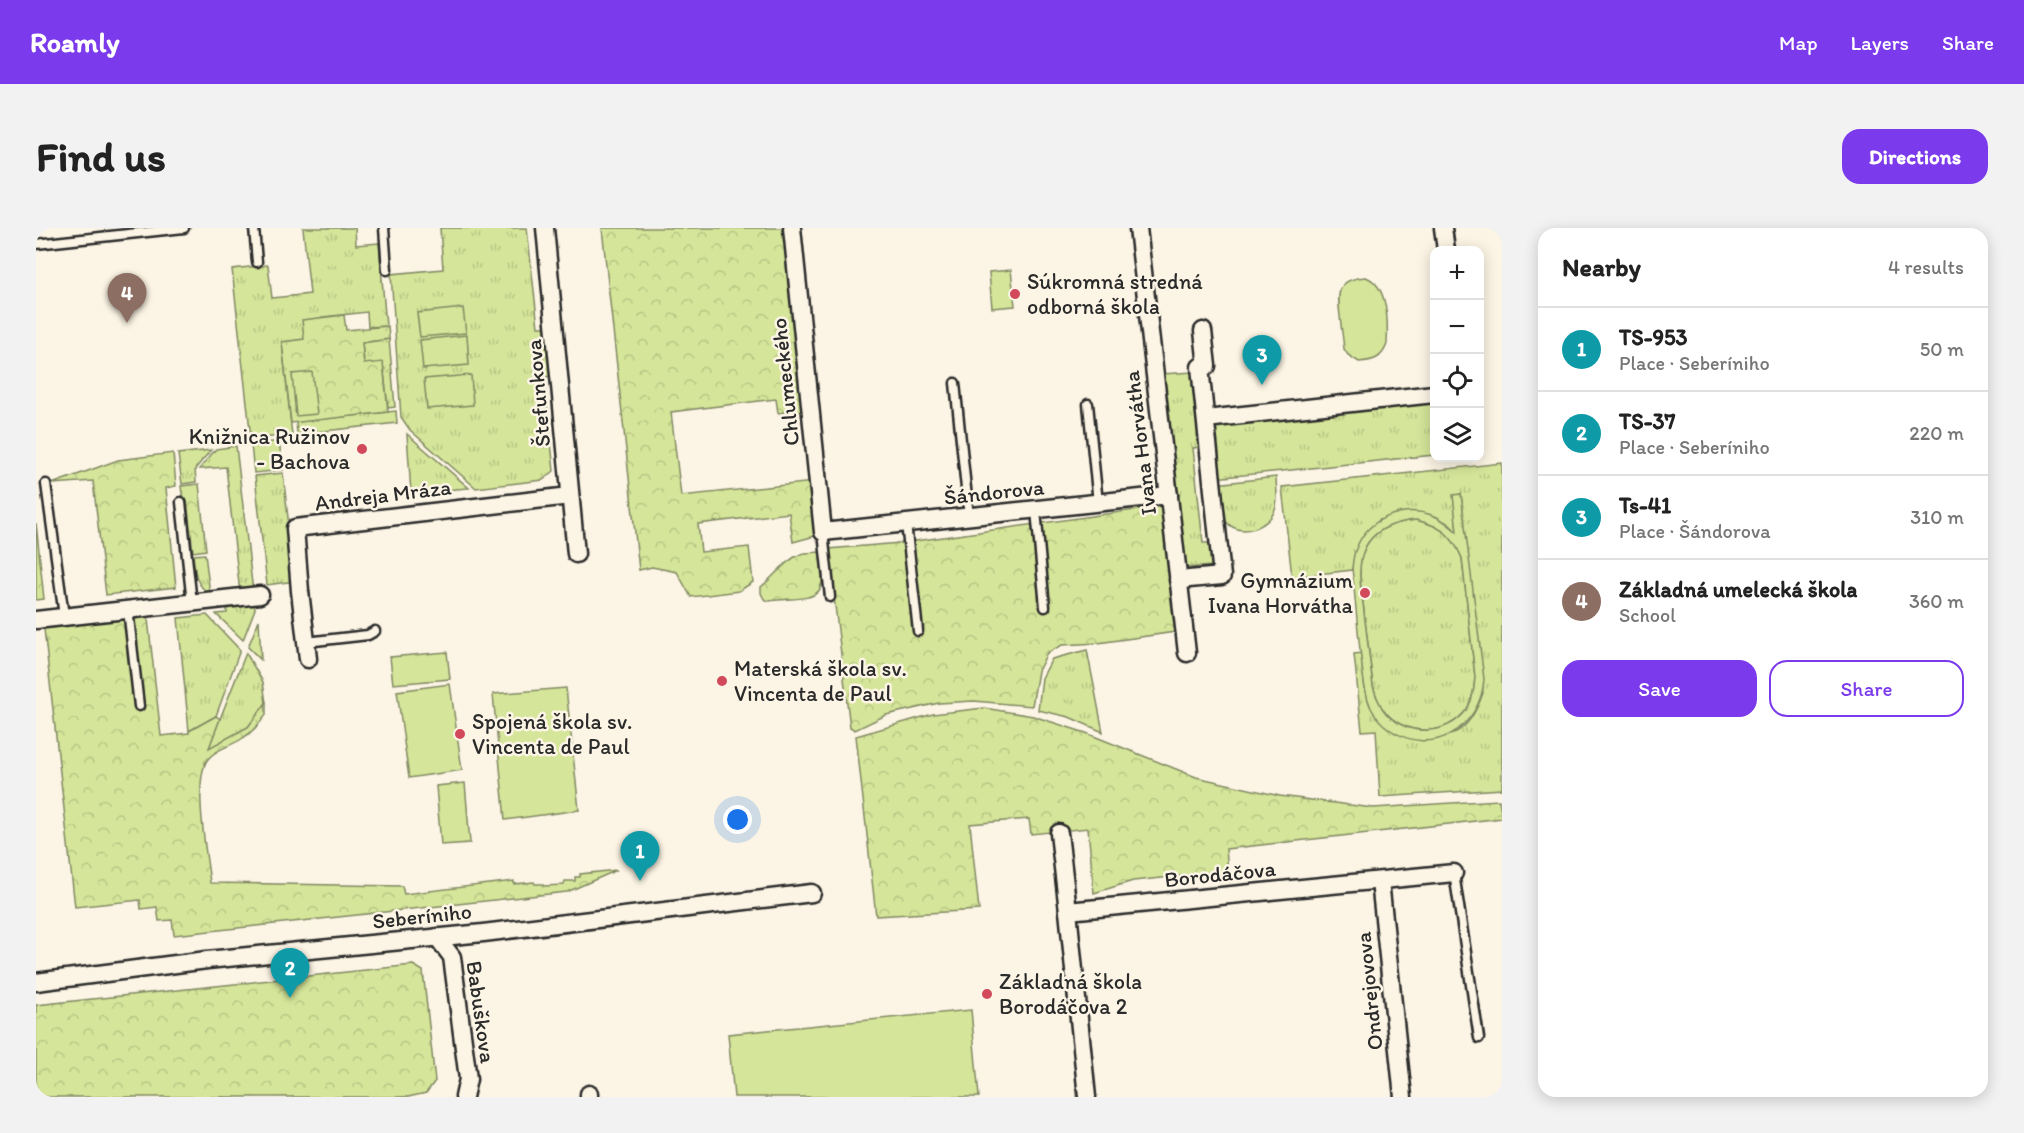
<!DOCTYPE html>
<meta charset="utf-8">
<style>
:root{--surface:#fff;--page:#f2f2f2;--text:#222;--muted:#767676;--line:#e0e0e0;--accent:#7c3aed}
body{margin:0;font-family:Itim,sans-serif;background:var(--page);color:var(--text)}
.controls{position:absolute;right:18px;top:18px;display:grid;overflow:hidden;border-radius:12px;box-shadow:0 3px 15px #0003}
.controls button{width:54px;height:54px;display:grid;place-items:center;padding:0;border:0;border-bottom:2px solid var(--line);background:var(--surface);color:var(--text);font:30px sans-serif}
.you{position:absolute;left:702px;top:592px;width:21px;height:21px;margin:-15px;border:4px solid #fff;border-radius:50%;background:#1a73e8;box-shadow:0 0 0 9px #1a73e833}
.badge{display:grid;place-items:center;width:39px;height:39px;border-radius:50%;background:var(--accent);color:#fff;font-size:20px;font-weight:700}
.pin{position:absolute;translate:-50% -50px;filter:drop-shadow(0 2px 3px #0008)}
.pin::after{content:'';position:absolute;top:32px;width:21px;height:18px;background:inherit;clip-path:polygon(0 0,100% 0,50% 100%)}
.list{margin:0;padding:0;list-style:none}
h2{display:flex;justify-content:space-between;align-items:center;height:78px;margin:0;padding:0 24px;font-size:26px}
h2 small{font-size:20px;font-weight:400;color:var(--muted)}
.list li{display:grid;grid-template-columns:39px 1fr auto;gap:18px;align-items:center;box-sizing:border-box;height:84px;padding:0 24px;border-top:2px solid var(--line)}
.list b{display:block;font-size:22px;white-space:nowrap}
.list p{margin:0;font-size:20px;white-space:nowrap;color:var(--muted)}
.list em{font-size:20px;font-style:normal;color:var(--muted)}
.actions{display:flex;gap:12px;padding:18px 24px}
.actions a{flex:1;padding:14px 0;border:2px solid var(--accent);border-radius:18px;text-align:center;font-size:21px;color:var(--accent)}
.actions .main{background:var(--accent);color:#fff}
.icon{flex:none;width:33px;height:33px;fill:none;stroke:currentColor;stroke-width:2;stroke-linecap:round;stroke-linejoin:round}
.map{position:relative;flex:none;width:1466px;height:869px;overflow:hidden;border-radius:18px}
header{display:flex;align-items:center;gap:36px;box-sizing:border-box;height:84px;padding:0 30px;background:var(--accent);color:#fff}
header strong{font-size:28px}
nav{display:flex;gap:33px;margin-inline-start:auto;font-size:21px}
.intro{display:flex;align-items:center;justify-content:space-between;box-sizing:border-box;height:144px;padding:0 36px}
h1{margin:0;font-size:42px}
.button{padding:15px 27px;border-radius:18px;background:var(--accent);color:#fff;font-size:21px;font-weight:700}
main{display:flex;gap:36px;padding:0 36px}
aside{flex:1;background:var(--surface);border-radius:18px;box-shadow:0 3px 15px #0003}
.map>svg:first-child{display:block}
.grass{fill:url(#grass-tufts);stroke:#808862;stroke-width:1.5}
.park{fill:url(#park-crowns);stroke:#808862;stroke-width:1.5}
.pitch{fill:#d5e599;stroke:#808862;stroke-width:1.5;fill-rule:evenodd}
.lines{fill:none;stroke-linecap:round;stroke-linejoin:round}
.lane-casing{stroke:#2b2b2b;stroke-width:13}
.street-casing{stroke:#2b2b2b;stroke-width:21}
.lane{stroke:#fcf5e5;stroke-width:8}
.street{stroke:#fcf5e5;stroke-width:16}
.poi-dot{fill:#d1495b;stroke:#fcf5e5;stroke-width:2}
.labels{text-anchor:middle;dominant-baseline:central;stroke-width:5;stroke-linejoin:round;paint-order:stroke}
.poi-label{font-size:22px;fill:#2b2b2b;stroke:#fcf5e5;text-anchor:start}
.street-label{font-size:22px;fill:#2b2b2b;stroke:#fcf5e5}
</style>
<header>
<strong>Roamly</strong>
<nav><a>Map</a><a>Layers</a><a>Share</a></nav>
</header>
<div class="intro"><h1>Find us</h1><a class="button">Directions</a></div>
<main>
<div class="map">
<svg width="1466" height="869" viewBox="0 0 1466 869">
<defs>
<pattern id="grass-tufts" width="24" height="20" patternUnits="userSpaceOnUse" patternTransform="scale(1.5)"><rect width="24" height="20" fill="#d5e599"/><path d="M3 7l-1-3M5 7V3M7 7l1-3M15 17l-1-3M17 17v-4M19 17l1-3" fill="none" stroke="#b7c584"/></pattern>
<pattern id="park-crowns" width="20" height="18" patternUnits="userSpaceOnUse" patternTransform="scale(1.5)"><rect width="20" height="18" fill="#d5e599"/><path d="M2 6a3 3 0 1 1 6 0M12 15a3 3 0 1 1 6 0" fill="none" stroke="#b7c584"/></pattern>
</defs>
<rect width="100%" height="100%" fill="#fcf5e5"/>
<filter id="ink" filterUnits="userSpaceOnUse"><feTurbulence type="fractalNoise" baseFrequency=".0167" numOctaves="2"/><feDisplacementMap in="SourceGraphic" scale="12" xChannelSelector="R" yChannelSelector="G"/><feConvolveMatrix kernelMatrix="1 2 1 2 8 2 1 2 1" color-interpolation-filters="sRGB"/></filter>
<g filter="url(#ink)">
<g class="grass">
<polygon points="267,0 319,0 320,17 343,15 350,98 332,99 331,84 288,89 290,111 246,114 256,207 215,211 196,41 232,37 236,70 274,66"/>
<polygon points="404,0 491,0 502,99 513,99 518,148 508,149 518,243 507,252 440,260 374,202 365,189 355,46 407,41"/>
<polygon points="353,111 359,179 352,180 347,135 328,137 326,114"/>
<polygon points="1158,144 1166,219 1157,220 1167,315 1177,315 1178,338 1147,340 1125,146"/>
<polygon points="1398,170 1398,227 1179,250 1178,194"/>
<polygon points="360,183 361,195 261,206 260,194"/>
<polygon points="371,206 433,260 375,265"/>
<polygon points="243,213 247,242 218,245 215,217"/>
<polygon points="200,218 217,364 204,365 190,239 163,241 180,221"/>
<polygon points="175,222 159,241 160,254 146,256 142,226"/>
<path d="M1466 235V561L1344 569 1340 502 1326 503 1318 426 1325 425 1329 461 1361 506C1372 506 1412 507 1420 504 1434 497 1442 479 1447 465L1425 266 1418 268 1421 304 1413 296 1399 288 1343 292 1316 340V342L1256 349 1246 259Z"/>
<polygon points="247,245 259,353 231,357 219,248"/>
<path d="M1240 249C1240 259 1243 272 1239 282 1232 300 1202 311 1189 292 1184 286 1182 264 1180 256Z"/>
<path d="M1380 292C1405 298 1416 306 1426 330L1439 449C1438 461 1437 471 1431 481 1411 510 1366 509 1346 480 1342 473 1339 466 1337 458 1334 434 1331 409 1328 384 1327 371 1323 356 1324 342 1325 307 1349 295 1380 292Z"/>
<path d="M169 326 174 366C159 357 159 344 157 327Z"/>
<polygon points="218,373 219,381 207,412 180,386 191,385 190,376"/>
<polygon points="171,387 204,422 180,488 153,503 142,390"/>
<polygon points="223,392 225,432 212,419"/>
<polygon points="1051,422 1067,504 1033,489 1002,482 1006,450 1016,431"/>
<polygon points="210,425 227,454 230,475 212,499 172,521"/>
</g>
<g class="park">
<polygon points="566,0 753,0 770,182 742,185 740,171 635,184 645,268 778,254 783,307 757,314 753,285 662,296 665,324 713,319 717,354 703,363 655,369 641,344 616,339 603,342"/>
<polygon points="308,87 310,102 352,98 353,111 326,115 328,136 347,134 352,184 255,195 246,114 268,111 266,92"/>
<polygon points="137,225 140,258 130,260 140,359 70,367 57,253 16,256 82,232"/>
<polygon points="163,256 170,322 157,324 151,273 147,274 145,258"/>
<polygon points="1127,278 1139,404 1062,415 1026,417 1011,425 1002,443 996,478 938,473 903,475 850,487 819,502 814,499 792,321 865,315"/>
<polygon points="0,295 8,371 0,372"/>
<path d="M785 324C793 377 777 368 733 373L728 371 725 365V359C738 349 749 332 765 326 770 324 779 325 785 324Z"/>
<path d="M111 382 125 508 153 505V503L180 488 184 491 173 520 212 499 230 475V487C223 496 217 504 207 510 196 518 181 520 172 531 156 551 171 628 174 655L366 658 368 666 478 653V656L498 654 499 656H507V658L528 657 529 653H539V649H544V646L581 642 531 664 138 707 136 692 123 693 121 679 105 681 104 672 39 679 7 392Z"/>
<polygon points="948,480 997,488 1050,505 1160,549 1244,568 1337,580 1463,572 1466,590 1190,621 1192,643 1097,653 1058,665 1052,600 995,606 993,591 934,596 943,682 840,688 820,508 897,486"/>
<polygon points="377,737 387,743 399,853 390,865 372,869 0,869 0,777"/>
</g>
<g class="pitch">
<polygon points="975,42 979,78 956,80 953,44"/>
<path d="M1330 49C1353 58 1352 96 1351 116 1346 131 1337 133 1323 134L1312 127 1308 121C1307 110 1305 99 1304 88 1301 63 1301 51 1330 49Z"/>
<polygon points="427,80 430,105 384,109 381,85"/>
<polygon points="431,107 433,137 387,141 384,112"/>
<polygon points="276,144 281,186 260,188 256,146"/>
<polygon points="435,147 437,177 391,181 388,151"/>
<path d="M1425 266 1448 451C1445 500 1396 531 1353 501 1346 496 1339 488 1335 480 1327 462 1327 442 1324 422 1321 395 1319 367 1316 340 1317 334 1317 327 1320 321 1331 290 1368 276 1398 288 1407 291 1414 298 1421 304L1417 267ZM1380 292C1405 298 1416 306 1426 330L1439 449C1438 461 1437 471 1431 481 1411 510 1366 509 1346 480 1342 473 1339 466 1337 458 1334 434 1331 409 1328 384 1327 371 1323 356 1324 342 1325 308 1349 295 1380 292Z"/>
<polygon points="411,424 414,451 357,456 354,429"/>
<polygon points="414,456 426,542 373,550 361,463"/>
<polygon points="530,460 543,582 469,592 457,466"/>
<polygon points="429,555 434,615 405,617 400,558"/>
<polygon points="935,782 943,869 698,869 692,806"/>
</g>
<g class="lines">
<g class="lane-casing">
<g id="lane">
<polyline points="218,0 221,34"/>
<polyline points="348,0 351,42"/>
<polyline points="0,16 148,0"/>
<polyline points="919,155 933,289"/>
<polyline points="1052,176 1062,275"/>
<polyline points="10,256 28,388"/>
<polyline points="145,274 156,375"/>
<polyline points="1000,282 1009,379"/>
<polyline points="870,295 882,403"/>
<polyline points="787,304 794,369"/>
<polyline points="92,381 103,478"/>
<polyline points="270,414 332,407 339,403"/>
<polyline points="1418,645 1443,810"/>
</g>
</g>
<g class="street-casing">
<g id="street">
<polyline points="509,0 540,326"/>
<polyline points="756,0 787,304 1133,267"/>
<polyline points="1102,0 1151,425"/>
<polyline points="1407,0 1410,22"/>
<polyline points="1170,191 1398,166"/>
<polyline points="1142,352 1186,348 1164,139 1171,138 1167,103"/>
<polyline points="0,392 224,367"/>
<polyline points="272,431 264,363 259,300 534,268"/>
<polyline points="1023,605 1032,683 1418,645"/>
<polyline points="1344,653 1367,869"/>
<polyline points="1032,683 1051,869"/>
<polyline points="401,709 416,729 432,851 428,869"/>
<polyline points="0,754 171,732 447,705 776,665"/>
<polyline points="553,866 553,869"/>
</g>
</g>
<use href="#lane" class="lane"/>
<use href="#street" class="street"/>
</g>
</g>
<g class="poi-dot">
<circle cx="979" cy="66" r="6"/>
<circle cx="326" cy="221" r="6"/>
<circle cx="1329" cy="365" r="6"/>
<circle cx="686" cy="453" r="6"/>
<circle cx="424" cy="506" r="6"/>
<circle cx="951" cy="766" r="6"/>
</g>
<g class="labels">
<g class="poi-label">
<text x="991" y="53">Súkromná stredná<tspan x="991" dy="25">odborná škola</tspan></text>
<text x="314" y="208" text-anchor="end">Knižnica Ružinov<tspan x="314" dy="25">- Bachova</tspan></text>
<text x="1317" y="352" text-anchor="end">Gymnázium<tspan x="1317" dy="25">Ivana Horvátha</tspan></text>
<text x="698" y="440">Materská škola sv.<tspan x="698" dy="25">Vincenta de Paul</tspan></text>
<text x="436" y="493">Spojená škola sv.<tspan x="436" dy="25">Vincenta de Paul</tspan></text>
<text x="963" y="753">Základná škola<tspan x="963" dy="25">Borodáčova 2</tspan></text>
</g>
<g class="street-label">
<text transform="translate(749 154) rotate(-96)">Chlumeckého</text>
<text transform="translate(502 165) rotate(-95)">Štefunkova</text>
<text transform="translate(1104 215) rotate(-97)">Ivana Horvátha</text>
<text transform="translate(958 264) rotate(-6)">Šándorova</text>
<text transform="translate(347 267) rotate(-7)">Andreja Mráza</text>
<text transform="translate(1184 646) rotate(-6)">Borodáčova</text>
<text transform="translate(386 688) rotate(-6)">Seberíniho</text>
<text transform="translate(1333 763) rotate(-96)">Ondrejovova</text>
<text transform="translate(445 784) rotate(82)">Babuškova</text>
</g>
</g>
</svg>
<div class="controls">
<button>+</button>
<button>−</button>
<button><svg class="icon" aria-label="locate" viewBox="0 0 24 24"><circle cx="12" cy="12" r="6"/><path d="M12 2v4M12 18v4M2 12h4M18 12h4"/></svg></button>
<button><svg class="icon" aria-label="layers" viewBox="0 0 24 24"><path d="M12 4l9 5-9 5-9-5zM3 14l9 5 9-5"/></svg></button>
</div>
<div class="you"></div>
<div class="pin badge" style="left:604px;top:653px;background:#0f9aa8">1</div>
<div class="pin badge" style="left:254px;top:770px;background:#0f9aa8">2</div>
<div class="pin badge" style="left:1226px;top:157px;background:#0f9aa8">3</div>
<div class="pin badge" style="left:91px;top:95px;background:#8d6e63">4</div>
</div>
<aside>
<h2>Nearby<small>4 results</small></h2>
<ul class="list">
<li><span class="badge" style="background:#0f9aa8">1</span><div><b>TS-953</b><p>Place · Seberíniho</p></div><em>50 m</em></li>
<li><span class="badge" style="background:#0f9aa8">2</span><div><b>TS-37</b><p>Place · Seberíniho</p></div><em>220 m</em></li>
<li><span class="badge" style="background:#0f9aa8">3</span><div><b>Ts-41</b><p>Place · Šándorova</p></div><em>310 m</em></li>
<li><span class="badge" style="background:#8d6e63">4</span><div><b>Základná umelecká škola</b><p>School</p></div><em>360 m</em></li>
</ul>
<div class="actions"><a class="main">Save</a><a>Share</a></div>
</aside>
</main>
